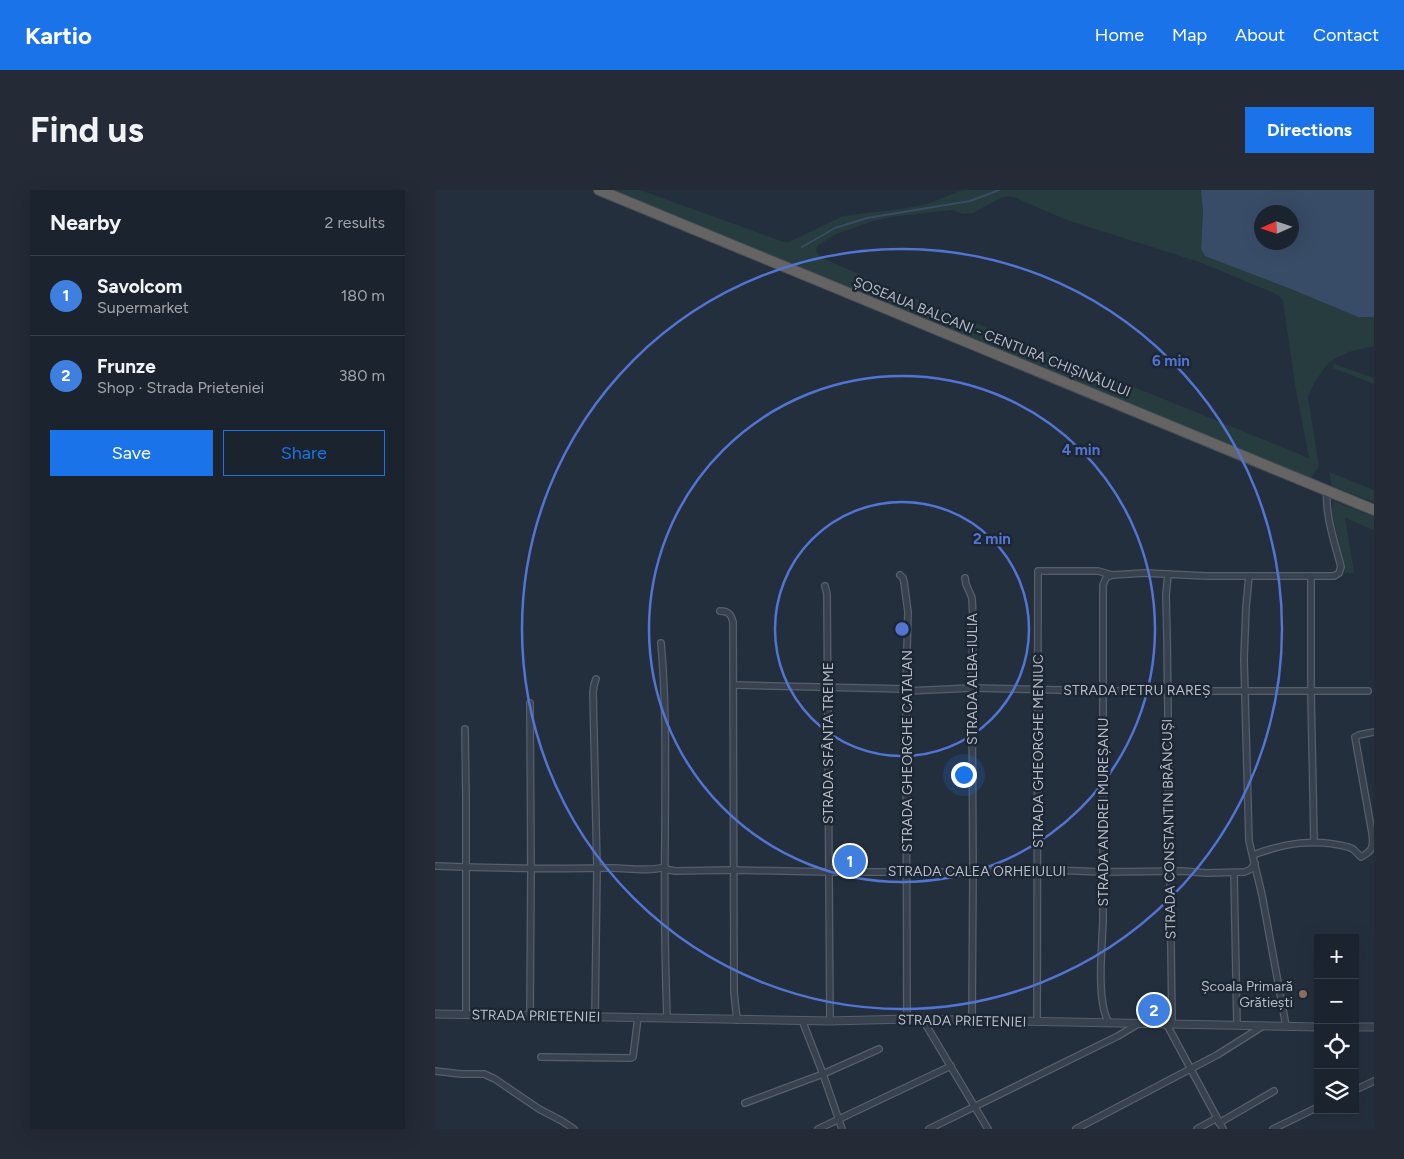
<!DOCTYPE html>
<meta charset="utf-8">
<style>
:root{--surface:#1b232e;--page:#242b36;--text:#f1f3f6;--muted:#a0a4aa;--line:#39404a;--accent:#1a73e8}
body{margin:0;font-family:Figtree,sans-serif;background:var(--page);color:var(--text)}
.controls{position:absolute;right:15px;bottom:15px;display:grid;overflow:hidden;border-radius:0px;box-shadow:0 5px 20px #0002}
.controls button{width:45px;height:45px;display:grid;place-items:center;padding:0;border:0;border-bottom:1px solid var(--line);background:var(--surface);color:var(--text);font:25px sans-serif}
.compass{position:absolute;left:819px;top:15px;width:45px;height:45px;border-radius:50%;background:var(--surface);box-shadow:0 5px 20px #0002;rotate:267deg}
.you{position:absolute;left:528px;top:584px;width:18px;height:18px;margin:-12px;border:4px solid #fff;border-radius:50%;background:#1a73e8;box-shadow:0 0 0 8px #1a73e833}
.badge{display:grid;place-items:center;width:32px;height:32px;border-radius:50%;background:var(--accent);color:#fff;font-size:16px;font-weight:700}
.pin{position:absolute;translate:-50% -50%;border:2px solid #fff;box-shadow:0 1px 5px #0006}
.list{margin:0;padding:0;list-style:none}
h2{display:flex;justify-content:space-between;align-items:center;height:65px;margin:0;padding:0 20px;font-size:21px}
h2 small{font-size:16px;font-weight:400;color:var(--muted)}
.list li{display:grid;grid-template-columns:32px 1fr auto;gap:15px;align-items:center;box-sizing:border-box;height:80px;padding:0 20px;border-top:1px solid var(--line)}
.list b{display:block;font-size:19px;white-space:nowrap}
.list p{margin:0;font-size:16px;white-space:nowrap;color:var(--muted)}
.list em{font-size:16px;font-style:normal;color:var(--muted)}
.actions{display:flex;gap:10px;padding:15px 20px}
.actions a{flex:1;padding:11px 0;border:1px solid var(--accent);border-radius:0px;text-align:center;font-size:18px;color:var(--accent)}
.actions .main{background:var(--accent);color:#fff}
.icon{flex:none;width:28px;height:28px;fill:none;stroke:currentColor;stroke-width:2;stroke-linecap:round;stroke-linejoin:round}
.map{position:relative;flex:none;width:939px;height:939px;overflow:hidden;border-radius:0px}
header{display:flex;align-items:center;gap:30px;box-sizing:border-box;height:70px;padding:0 25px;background:var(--accent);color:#fff}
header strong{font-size:24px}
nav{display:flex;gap:28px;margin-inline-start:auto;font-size:18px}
.intro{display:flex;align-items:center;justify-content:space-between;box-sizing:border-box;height:120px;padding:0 30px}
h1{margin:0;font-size:35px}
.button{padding:12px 22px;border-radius:0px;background:var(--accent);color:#fff;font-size:18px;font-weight:700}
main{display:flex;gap:30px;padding:0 30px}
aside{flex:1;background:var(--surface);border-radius:0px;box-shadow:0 5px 20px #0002}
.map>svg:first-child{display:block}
.green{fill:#263c3f;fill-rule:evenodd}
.water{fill:#394c67;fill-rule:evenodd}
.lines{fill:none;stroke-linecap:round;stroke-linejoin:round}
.stream{stroke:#394c67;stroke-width:2}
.minor-casing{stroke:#565f6c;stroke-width:8}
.tertiary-casing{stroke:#565f6c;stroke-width:9}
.trunk-casing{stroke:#434c59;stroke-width:12}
.minor{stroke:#38414e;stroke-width:5.5}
.tertiary{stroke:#38414e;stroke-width:7}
.trunk{stroke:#656462;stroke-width:10}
.ring{fill:none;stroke:#5274d3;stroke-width:2.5}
.education-dot{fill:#8d6e63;stroke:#1d2633;stroke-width:2}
.labels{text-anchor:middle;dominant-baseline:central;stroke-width:5;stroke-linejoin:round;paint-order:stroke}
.street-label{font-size:14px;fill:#b4bcc9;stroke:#1d2633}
.poi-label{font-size:14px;fill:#b4bcc9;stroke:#1d2633;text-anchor:end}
.centre{fill:#5274d3;stroke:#1d2633;stroke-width:2.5}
.ring-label{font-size:15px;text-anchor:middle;font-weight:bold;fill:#5274d3;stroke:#1d2633;stroke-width:5;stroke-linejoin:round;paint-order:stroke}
</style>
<header>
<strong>Kartio</strong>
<nav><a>Home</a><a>Map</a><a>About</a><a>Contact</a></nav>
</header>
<div class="intro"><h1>Find us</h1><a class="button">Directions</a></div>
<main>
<aside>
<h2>Nearby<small>2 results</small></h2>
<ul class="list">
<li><span class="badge" style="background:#3f7fe0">1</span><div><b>Savolcom</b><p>Supermarket</p></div><em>180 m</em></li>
<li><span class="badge" style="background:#3f7fe0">2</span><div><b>Frunze</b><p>Shop · Strada Prieteniei</p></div><em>380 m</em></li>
</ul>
<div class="actions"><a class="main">Save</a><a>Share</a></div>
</aside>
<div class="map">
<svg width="939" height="939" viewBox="0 0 939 939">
<rect width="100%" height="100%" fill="#242f3e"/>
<g class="green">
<path d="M171 0H205L349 52H354L406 27 414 25C440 22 467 20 492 14 505 10 516 3 529 0H766L768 22 766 59 923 127H939V156L914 162 899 169 893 173 879 193 873 207 884 277 874 290ZM572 6 579 7 629 29 767 73 839 103 845 107 848 111 860 194 874 268 472 105 394 71 383 65 381 61 382 56 399 45 435 32 457 27 517 20 528 24 538 23 567 7Z"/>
<polygon points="899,174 939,188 939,194 898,178"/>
<polygon points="894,282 939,300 939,312 897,296"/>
<polygon points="898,311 939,327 939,340 910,328 919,383 910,383 897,322"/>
</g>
<path class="water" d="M766 0H939V127H923L856 99 770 66 766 59 768 22ZM826 22H856V52H826Z"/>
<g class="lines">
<polyline class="stream" points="367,57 400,38 432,28 535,11 564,0"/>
<g class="minor-casing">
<g id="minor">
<polyline points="733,384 731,405 732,446 737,833"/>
<polyline points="465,385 468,388 469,392 473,422 471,499 472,829"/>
<polyline points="814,386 811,417 809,469 814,651 827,705 851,836"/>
<polyline points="876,386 876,502 879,651"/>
<polyline points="530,388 531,394 537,408 538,429 537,498 538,682 537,831"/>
<path d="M390 396 392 404C393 546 393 688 395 831"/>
<path d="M285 421C293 421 296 424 298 432L299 802 302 830"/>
<path d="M226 453C232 519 230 584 230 650 229 709 230 769 232 828"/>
<polyline points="299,495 471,499"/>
<polyline points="472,501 537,498 669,501 933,501"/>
<polyline points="30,539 31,608 31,825"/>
<path d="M818 665C850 653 880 648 913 657L918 659 926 667C938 661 939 656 937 643L920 547 924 545 939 542"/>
<path d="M0 676C59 678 118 679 176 678 193 678 213 682 230 677"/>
<polyline points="230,679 240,681 299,680 393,682 538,682 618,680 668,682 747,681 771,683 810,682 816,679 820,673"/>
<polyline points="799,683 802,835"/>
<polyline points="95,826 96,679 95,513"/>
<polyline points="160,827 162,678 158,502 159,495 161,489"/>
<polyline points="367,830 388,884 407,939"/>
<polyline points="488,830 553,939"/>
<path d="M602 832 603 381H663L677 385 710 383 771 386H899L904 383 906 377C900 353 890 326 892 300"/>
<path d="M674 833C661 812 667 757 668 731V395L671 388 677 385"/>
<polyline points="731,833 788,939"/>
<polyline points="106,867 196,868 198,867 203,827"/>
<polyline points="0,881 26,884 49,884 60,889 104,919 127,931 139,939"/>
<polyline points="920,900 939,891"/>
<polyline points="310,913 388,884 444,859"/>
<polyline points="784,933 839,901"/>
<polyline points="383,939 516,876"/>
<polyline points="494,939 683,846 703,834"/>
<polyline points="641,939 782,865 828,836"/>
<polyline points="762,939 782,928"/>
<polyline points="838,939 883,917"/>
</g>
</g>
<g class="tertiary-casing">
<g id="tertiary">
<polyline points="0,824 395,831 472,829 883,837"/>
<polyline points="920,837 939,837"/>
</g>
</g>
<g class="trunk-casing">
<polyline id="trunk" points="164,0 939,320"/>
</g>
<use href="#minor" class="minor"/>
<use href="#tertiary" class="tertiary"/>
<use href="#trunk" class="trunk"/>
</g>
<g class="ring">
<circle cx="467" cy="439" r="127"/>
<circle cx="467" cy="439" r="253"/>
<circle cx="467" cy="439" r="380"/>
</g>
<circle class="education-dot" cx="868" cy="804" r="5"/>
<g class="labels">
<g class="street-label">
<text transform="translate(557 147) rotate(22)">ȘOSEAUA BALCANI - CENTURA CHIȘINĂULUI</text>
<text transform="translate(537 489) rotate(-90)">STRADA ALBA-IULIA</text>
<text x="702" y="500">STRADA PETRU RAREȘ</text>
<text transform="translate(393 553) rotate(-90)">STRADA SFÂNTA TREIME</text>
<text transform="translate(472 561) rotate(-90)">STRADA GHEORGHE CATALAN</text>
<text transform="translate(603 561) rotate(-90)">STRADA GHEORGHE MENIUC</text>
<text transform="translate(668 622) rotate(-90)">STRADA ANDREI MUREȘANU</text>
<text transform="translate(734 639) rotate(-91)">STRADA CONSTANTIN BRÂNCUȘI</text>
<text x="542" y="681">STRADA CALEA ORHEIULUI</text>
<text transform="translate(101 826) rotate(1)">STRADA PRIETENIEI</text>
<text transform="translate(527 831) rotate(1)">STRADA PRIETENIEI</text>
</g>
<g class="poi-label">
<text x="858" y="796">Școala Primară<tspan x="858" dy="16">Grătiești</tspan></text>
</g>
</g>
<circle cx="467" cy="439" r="8" class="centre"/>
<g class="ring-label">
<text x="736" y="176">6 min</text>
<text x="646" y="265">4 min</text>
<text x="557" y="354">2 min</text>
</g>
</svg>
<div class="controls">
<button>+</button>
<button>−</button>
<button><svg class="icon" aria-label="locate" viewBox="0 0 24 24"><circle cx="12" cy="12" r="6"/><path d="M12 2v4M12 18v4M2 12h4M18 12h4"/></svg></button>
<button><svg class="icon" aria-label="layers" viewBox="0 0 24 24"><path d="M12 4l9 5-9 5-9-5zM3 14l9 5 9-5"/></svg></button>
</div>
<svg class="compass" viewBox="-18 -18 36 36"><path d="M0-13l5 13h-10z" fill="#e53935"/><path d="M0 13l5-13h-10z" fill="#a0a4aa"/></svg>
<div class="you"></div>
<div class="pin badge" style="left:415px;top:671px;background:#3f7fe0">1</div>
<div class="pin badge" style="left:719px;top:820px;background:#3f7fe0">2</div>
</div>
</main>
